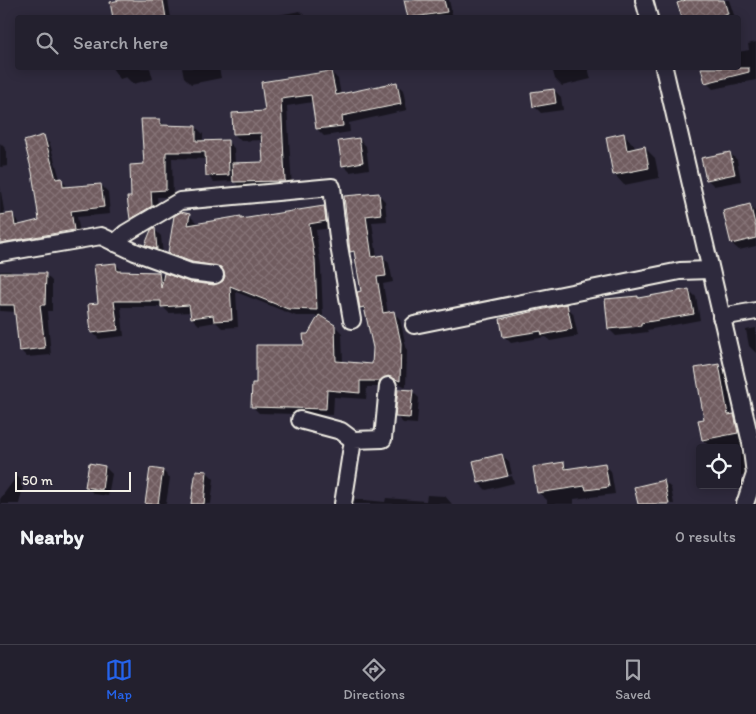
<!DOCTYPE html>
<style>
:root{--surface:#23202e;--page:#2b2836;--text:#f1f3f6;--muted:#a3a3aa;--line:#403e4a;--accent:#2563eb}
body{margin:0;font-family:Itim,sans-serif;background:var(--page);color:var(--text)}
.controls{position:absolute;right:15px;bottom:15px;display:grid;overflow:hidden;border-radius:5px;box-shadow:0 2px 12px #0003}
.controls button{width:45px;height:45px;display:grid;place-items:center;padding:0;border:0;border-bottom:1px solid var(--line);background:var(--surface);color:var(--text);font:25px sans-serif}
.scale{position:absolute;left:15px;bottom:12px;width:116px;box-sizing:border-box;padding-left:5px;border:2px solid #f4f1e8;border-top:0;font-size:14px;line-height:18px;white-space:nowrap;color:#f4f1e8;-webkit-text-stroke:4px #2f2a3d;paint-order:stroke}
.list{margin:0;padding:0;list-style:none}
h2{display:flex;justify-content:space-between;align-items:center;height:65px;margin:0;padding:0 20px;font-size:21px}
h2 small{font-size:16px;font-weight:400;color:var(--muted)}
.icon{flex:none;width:28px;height:28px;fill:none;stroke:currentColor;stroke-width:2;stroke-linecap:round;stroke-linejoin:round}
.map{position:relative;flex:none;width:756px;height:504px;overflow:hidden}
.search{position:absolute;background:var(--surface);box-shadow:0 2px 12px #0003;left:15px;right:15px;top:15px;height:55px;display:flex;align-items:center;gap:12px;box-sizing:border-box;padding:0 18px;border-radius:5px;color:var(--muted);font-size:19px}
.sheet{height:140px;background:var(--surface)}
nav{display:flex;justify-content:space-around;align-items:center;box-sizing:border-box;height:70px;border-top:1px solid var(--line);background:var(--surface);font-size:14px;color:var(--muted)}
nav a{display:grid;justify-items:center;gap:2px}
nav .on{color:var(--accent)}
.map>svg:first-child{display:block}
.shadow{fill:#0007}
.building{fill:url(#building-cross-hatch);stroke:#f4f1e8}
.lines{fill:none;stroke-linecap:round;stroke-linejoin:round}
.street-casing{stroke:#f4f1e8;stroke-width:20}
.street{stroke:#2f2a3d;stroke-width:16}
</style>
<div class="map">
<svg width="756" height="504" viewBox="0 0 756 504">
<defs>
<pattern id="building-cross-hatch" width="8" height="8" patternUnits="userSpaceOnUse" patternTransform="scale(1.25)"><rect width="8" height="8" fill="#705b5f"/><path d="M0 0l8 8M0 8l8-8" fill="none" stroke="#857376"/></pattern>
</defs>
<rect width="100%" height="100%" fill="#2f2a3d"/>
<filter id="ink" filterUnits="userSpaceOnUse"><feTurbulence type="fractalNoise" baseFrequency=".02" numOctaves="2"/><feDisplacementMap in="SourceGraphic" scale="10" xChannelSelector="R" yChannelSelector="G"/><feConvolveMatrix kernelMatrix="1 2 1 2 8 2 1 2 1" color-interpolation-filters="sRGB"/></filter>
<g filter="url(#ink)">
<g class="shadow">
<polygon points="128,0 168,0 171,18 114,18"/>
<polygon points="411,0 449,0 453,18 409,18"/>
<polygon points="678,0 729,0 735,18 683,18"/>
<polygon points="300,11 307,18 278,18 278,15"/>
<polygon points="756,42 756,80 713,89 706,82 702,68 738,68 738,52 749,50 748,44"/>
<polygon points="112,68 150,68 153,79 133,84 126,77 120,79"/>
<polygon points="182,68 219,68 221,78 191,84 184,77"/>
<polygon points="552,68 588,68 591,79 562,86 555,79"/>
<polygon points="331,72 338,79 341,95 396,83 403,90 407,110 349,123 350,132 324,136 317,129 313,102 287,106 292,188 241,189 234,181 214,182 207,175 206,159 172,158 173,197 157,197 159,213 137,225 131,219 129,198 132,198 160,120 166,127 196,127 203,134 203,142 227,141 234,148 235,164 265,163 263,140 241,141 234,134 267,113 262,83"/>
<polygon points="554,90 561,97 563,110 541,113 534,106"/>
<polygon points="624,135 634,145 635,149 644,147 655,158 659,178 624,185 614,174"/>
<polygon points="43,137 50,144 60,179 69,188 101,185 108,192 110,214 77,217 81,237 8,249 0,243 0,186 5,216 12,215 19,222 20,226 41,221"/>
<polygon points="359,139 366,146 369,169 350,172 343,165"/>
<polygon points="0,143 6,149 8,166 0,167"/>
<polygon points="730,153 737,160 741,181 714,186 707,179"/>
<polygon points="378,194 385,201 387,221 372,222 377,257 382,256 389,263 393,282 383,284 388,313 393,312 400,319 407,351 406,387 396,382 387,387 367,387 366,399 334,397 333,415 259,413 252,406 257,385 335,326 342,333 343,363 374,365 374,348 366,312 361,307 362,292 355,255 352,251 345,197"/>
<polygon points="749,206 756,212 756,246 739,250 732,244"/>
<polygon points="324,207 331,214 332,228 316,230 321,268 323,316 296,316 236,292 238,327 222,328 216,322 199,325 192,318 192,312 169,313 163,307 121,307 124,336 99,339 92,332 99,304 116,264 123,273 159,273 164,278 188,283 219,286 226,277 224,273 200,269 176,260 169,253 189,215 196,222 196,225 241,217 244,220"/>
<polygon points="154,229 161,236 163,255 153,252 146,245"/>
<polygon points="0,271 10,271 14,274 45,274 52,281 52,311 47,311 51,355 27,357 20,350 16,312 0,311"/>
<polygon points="689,290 696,297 700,320 647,330 648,332 616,336 609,329 638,297 640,299"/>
<polygon points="566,306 573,313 578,336 550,341 546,337 511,343 504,336"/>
<polygon points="756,328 756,353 749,346 746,330"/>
<polygon points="719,365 726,372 733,415 740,422 749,475 737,477 737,448 719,448 718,445 710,447 703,440"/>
<polygon points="412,391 419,398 417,424 403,423 396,416"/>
<polygon points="502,455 509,462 512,474 483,481 483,483 512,476 514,483 486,490 479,483"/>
<polygon points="564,464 570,470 604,464 611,471 615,494 574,499 574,504 547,504 547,500 539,493 535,468"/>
<polygon points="105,467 112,474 108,496 94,494 87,487"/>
<polygon points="151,470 163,471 170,478 166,504 146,504"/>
<polygon points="197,471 207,472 214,479 211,504 193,504"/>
<polygon points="17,476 24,483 19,504 0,504 0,499"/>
<polygon points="664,481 671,488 674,504 640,504 636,488"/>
<polygon points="427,495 445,496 452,504 353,504 355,499 385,502 386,498 426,501"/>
</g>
<g class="building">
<polygon points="121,0 163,0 166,18 113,18 110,2"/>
<polygon points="404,0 444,0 447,12 408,18"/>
<polygon points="686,0 724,0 728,14 715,18 682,18 677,3"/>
<polygon points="701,68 749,68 749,72 705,83"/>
<polygon points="331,71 336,95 397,82 401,104 342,116 343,126 316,129 311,95 281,99 285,181 233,182 232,163 263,162 261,133 233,134 232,113 265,111 261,82"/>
<polygon points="554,89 556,103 533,107 531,92"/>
<polygon points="141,119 160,119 160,125 196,126 196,141 228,140 229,175 206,176 205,152 166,152 166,190 151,191 152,206 130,219 127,197 131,197 130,165 144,164"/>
<polygon points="624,133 627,150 645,146 649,168 613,175 606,137"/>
<polygon points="44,135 56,179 62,178 63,187 101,184 104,207 71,211 74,230 0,243 0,215 13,213 15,226 39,220 32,172 24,141"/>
<polygon points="359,138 363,162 342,166 338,141"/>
<polygon points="730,152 735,174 706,180 701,158"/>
<polygon points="379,193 381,214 366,216 372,257 383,255 386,276 377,277 383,313 394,311 401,343 400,381 388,376 379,381 360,381 360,393 327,390 326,409 251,407 252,383 256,383 256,345 304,345 303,334 308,334 319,315 335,325 336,361 372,364 373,348 364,307 360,308 357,292 361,291 354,251 350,252 344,196"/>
<polygon points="750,204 756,228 756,238 731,244 723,211"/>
<polygon points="324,206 326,221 309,224 315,260 317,310 288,309 230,286 232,320 214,321 213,315 191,318 189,305 161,307 161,301 114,301 118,330 91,333 88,304 98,303 94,265 116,263 117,271 159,272 161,288 164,273 189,282 214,285 223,281 225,276 221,267 192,262 168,253 174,216 181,212 190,214 188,225 241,216 241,219"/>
<polygon points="155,228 157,249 145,245 151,230"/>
<polygon points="0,273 46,273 45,305 40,305 45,348 19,351 14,305 0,305"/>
<polygon points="689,289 694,314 641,323 641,326 608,329 605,299 638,296 638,298"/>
<polygon points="567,304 572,329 542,335 541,331 503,337 500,319"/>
<polygon points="719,364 728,415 734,414 738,433 702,440 698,420 704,419 695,368"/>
<polygon points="398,389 413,390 410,418 395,417"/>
<polygon points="502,454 508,476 478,483 473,461"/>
<polygon points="564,462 565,469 605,463 609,487 586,490 585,486 537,493 533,467"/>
<polygon points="89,463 105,466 102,490 85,487"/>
<polygon points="150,468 163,470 158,504 145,504"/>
<polygon points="196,470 207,471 204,504 191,504"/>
<polygon points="664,480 669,504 638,504 634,487"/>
</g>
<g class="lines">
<g class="street-casing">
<g id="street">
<polyline points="644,0 649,18"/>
<polyline points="664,68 751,443 755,474 745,504"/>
<polyline points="115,243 126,233 180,201 332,187 339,246 352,320"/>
<polyline points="0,253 101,236 135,252 190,272 215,275"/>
<polyline points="721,317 756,311"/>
<polyline points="414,325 680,271 710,270"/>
<polyline points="300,420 341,431 353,440"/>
<polyline points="343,504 353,440 383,439 388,386"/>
</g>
</g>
<use href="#street" class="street"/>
</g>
</g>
</svg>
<div class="controls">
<button><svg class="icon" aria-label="locate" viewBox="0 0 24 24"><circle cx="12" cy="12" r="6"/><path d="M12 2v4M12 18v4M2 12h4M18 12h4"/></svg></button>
</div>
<div class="scale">50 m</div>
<div class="search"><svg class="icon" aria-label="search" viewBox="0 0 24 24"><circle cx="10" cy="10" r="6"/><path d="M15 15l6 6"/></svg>Search here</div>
</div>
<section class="sheet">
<h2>Nearby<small>0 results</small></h2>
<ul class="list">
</ul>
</section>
<nav>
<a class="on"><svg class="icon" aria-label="map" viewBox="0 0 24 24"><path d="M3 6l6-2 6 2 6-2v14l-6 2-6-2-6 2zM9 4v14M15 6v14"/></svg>Map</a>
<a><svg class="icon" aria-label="directions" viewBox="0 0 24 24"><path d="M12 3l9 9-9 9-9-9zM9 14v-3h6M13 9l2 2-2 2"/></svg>Directions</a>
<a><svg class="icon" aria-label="saved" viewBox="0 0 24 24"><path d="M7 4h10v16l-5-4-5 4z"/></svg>Saved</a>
</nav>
